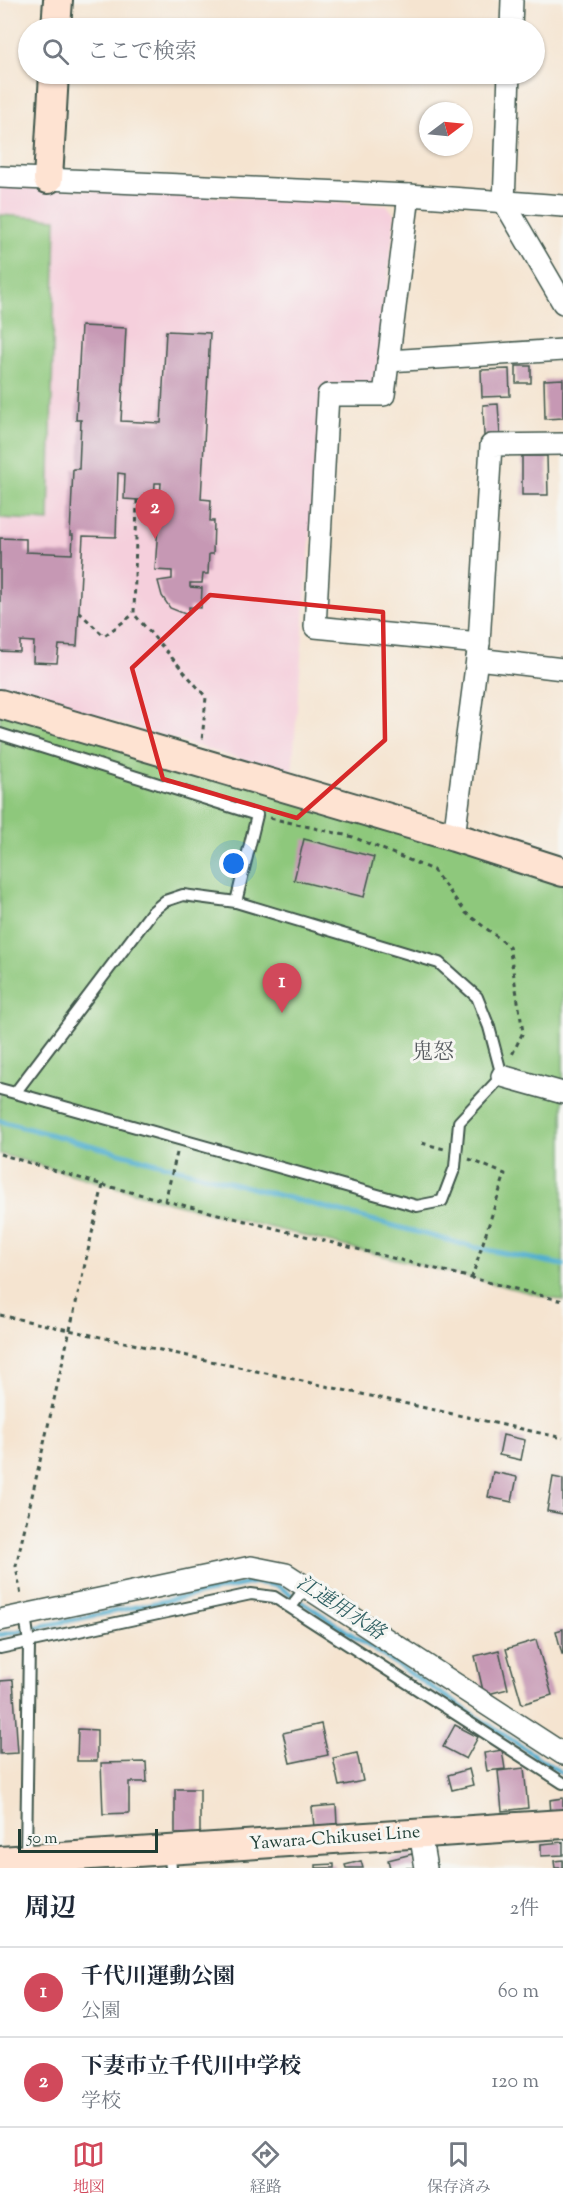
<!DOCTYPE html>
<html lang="ja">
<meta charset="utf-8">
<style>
:root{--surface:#fff;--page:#f2f2f3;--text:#1f2937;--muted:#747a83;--line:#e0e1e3;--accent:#d1495b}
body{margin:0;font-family:"Sorts Mill Goudy","Noto Serif JP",serif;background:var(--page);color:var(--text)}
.compass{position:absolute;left:419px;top:102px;width:54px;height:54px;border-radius:50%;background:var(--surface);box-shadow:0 2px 4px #0004;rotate:74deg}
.scale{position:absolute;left:18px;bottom:15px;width:140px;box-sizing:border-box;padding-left:6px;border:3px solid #1f3d34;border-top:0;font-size:16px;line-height:21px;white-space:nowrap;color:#1f3d34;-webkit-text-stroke:4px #f6f6f2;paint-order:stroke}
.you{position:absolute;left:234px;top:864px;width:21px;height:21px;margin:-15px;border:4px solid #fff;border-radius:50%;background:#1a73e8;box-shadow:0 0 0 9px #1a73e833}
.badge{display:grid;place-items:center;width:39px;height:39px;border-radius:50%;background:var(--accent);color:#fff;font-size:20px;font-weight:700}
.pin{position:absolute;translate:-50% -50px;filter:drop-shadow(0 2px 3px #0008)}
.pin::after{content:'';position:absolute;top:32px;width:21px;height:18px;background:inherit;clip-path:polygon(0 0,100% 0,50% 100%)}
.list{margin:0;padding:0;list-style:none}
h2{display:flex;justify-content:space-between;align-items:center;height:78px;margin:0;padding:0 24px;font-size:26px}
h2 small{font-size:20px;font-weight:400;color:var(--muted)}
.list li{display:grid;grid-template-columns:39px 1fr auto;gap:18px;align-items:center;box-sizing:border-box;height:90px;padding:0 24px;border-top:2px solid var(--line)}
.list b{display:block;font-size:22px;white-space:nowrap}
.list p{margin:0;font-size:20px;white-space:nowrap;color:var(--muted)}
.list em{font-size:20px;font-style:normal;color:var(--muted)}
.icon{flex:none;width:33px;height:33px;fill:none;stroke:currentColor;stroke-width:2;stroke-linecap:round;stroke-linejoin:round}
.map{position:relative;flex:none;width:563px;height:1868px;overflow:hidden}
.search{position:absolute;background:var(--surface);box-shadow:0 2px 4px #0004;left:18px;right:18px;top:18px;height:66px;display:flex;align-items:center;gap:15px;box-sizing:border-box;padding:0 21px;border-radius:33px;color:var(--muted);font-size:22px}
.sheet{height:258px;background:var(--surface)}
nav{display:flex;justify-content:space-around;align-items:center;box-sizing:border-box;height:84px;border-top:2px solid var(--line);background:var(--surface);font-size:16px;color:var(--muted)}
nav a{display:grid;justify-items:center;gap:3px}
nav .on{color:var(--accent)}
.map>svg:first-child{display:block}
.built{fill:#f5cfdc}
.green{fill:#8ec87c;stroke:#568258;stroke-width:1.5}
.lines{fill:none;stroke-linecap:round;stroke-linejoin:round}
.stream{stroke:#51afcf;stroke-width:5}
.building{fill:#c698b4}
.lane-casing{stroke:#3f564b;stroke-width:14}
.street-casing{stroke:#3f564b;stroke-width:24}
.secondary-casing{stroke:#3f564b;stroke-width:32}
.path{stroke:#3f564b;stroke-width:3;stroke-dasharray:4.5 4.5;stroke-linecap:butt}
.lane{stroke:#fff;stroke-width:10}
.street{stroke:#fff;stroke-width:21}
.secondary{stroke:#fee3d2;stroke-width:28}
.marked{fill:none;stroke:#d62828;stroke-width:4.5;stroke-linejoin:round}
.labels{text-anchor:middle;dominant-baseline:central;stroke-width:6;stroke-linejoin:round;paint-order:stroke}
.street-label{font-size:18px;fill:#1f3d34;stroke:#f6f6f2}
.water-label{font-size:20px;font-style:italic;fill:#2e5f62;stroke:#f6f6f2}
.quarter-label{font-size:21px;fill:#595d61;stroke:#f6f6f2}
</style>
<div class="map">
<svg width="563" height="1868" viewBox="0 0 563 1868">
<rect width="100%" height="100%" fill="#f6f6f2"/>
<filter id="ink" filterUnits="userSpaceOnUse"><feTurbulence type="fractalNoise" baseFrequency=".0167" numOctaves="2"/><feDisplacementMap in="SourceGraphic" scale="12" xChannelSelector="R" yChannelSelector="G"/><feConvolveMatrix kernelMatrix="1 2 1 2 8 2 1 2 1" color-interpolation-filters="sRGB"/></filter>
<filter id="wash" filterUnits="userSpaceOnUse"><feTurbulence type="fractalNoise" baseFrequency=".008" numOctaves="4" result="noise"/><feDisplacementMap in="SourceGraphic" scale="24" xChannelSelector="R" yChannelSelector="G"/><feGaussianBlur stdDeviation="1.35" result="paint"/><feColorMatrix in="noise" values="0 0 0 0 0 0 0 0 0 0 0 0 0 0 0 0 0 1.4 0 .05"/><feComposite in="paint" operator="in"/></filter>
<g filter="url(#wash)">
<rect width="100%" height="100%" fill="#f5e4d0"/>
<polygon class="built" points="0,186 387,205 395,215 376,390 322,388 292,774 0,688"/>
<g class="green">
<polygon points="0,215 56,219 49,521 0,518"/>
<polygon points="0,704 563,872 563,1301 165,1201 0,1154"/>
</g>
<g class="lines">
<g class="stream">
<polyline points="0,1121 473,1247 563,1265"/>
<polyline points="0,1635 256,1582 278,1586 563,1774"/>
</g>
</g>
<g id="blocks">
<g class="building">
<polygon points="81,326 126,328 121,421 161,423 166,331 210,333 201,499 211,500 210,521 214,521 213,554 209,554 208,574 203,574 202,583 190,583 190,587 202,588 201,608 189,607 189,613 185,614 170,608 162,596 158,581 172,579 172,571 155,570 161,483 155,483 154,501 124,499 125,474 118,473 116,537 83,536 77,646 59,645 57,663 33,662 34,642 20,641 20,652 0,651 0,538 26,539 26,552 72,554 73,535 70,535 73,469 79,469 81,420 76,420"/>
<rect x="516" y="366" width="15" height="17"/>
<polygon points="509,369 510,396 482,397 481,370"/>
<polygon points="563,379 563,418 545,419 544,380"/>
<polygon points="498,404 500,435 484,436 483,405"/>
<polygon points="522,456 547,456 548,495 522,495"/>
<polygon points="304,839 374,857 364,897 294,880"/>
<polygon points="503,1435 525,1440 521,1460 499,1455"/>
<polygon points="493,1472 517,1477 512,1502 488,1497"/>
<polygon points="553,1477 563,1479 563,1514 547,1511"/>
<polygon points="563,1629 563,1654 562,1654 556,1631"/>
<polygon points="536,1640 552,1695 522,1704 506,1649"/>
<polygon points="499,1650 508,1689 484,1695 475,1656"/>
<polygon points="13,1680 18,1753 0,1754 0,1681"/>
<polygon points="321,1724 328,1755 290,1763 283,1733"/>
<polygon points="455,1725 478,1737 466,1759 443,1747"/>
<polygon points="78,1729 97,1730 97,1761 77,1761"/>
<polygon points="502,1750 505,1769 487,1771 484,1753"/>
<polygon points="357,1753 363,1781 339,1786 333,1758"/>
<polygon points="146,1762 147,1782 129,1782 129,1813 103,1814 101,1763"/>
<polygon points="524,1768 528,1808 502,1811 498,1771"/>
<polygon points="469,1769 473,1785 452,1790 448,1775"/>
<rect x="175" y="1789" width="25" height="45"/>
<polygon points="563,1798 563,1813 551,1814 550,1800"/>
<polygon points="336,1805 337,1824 314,1827 312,1807"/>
<polygon points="563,1842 563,1855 541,1856 541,1844"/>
<polygon points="412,1854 416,1868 390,1868 388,1860"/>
<polygon points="563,1860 563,1868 555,1868 554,1861"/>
<polygon points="361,1861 363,1868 346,1868 345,1865"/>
<polygon points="334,1864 334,1868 316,1868 316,1865"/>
</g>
</g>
</g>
<g filter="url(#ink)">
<use href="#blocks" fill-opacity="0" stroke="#3f564b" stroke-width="1.5"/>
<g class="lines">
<g class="lane-casing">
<g id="lane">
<polyline points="0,734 257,815 236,902"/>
<polyline points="0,1089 15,1093 392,1199 417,1206 442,1201 455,1167 459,1122 502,1076 489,1027 477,997 439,963 236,902 183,895 165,901 152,912 15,1093"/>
<polyline points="291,1607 306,1587"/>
<polyline points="25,1615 29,1643 26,1858"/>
<polyline points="0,1648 251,1594 274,1597 563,1783"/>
<polyline points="169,1850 171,1868"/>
</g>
</g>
<g class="street-casing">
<g id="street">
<polyline points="511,28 512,0"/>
<polyline points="509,74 504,202 563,303"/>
<polyline points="0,177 409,195 563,206"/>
<polyline points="409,195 384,395 328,395 315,627 479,643 454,837"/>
<polyline points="388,361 563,350"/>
<polyline points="479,643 491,445 563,444"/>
<polyline points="477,659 563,669"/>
<polyline points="502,1076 563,1093"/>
<polyline points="0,1620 251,1567 286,1574 563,1754"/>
<polyline points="420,1833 426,1868"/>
</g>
</g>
<g class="secondary-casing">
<g id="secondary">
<polyline points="56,28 58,0"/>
<polyline points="48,179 54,74"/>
<polyline points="0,704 454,837 563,872"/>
<polyline points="0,1861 563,1824"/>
</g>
</g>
<g class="path">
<polyline points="137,500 134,614 206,697 202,741"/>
<polyline points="79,612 104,636 134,614"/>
<polyline points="270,818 353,837 433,870 466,913 509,946 523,1032 512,1055"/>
<polyline points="422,1143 444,1149"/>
<polyline points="0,1154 103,1185 16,1566 21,1596"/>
<polyline points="469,1159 505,1174 472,1277"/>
<polyline points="103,1185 563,1301"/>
<polyline points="165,1201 177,1153"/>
<polyline points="0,1315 563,1438"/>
</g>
<use href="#lane" class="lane"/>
<use href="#street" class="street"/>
<use href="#secondary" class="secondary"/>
</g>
</g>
<path class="marked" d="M210 595 383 612 385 740 297 818 163 779 132 668Z"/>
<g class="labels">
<g class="street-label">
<text transform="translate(335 1839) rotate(-4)">Yawara-Chikusei Line</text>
</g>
<g class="water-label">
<text transform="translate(340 1609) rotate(33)">江連用水路</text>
</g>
<g class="quarter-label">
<text x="433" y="1053">鬼怒</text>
</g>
</g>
</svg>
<svg class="compass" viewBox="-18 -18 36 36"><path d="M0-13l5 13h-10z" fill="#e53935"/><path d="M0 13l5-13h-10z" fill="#747a83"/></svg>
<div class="scale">50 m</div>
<div class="you"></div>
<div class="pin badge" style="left:282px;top:1013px">1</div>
<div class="pin badge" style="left:155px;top:539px">2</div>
<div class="search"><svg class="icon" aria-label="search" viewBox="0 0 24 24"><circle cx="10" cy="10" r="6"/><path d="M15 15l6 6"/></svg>ここで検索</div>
</div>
<section class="sheet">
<h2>周辺<small>2件</small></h2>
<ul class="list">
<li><span class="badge">1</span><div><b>千代川運動公園</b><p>公園</p></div><em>60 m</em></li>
<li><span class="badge">2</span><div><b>下妻市立千代川中学校</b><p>学校</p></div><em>120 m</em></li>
</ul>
</section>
<nav>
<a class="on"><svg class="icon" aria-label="map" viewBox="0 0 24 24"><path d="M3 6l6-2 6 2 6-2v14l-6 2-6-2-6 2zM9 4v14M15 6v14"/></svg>地図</a>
<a><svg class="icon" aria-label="directions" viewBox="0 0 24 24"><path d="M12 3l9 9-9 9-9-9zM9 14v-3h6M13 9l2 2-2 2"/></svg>経路</a>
<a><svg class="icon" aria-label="saved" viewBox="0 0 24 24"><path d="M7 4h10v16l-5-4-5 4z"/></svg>保存済み</a>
</nav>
